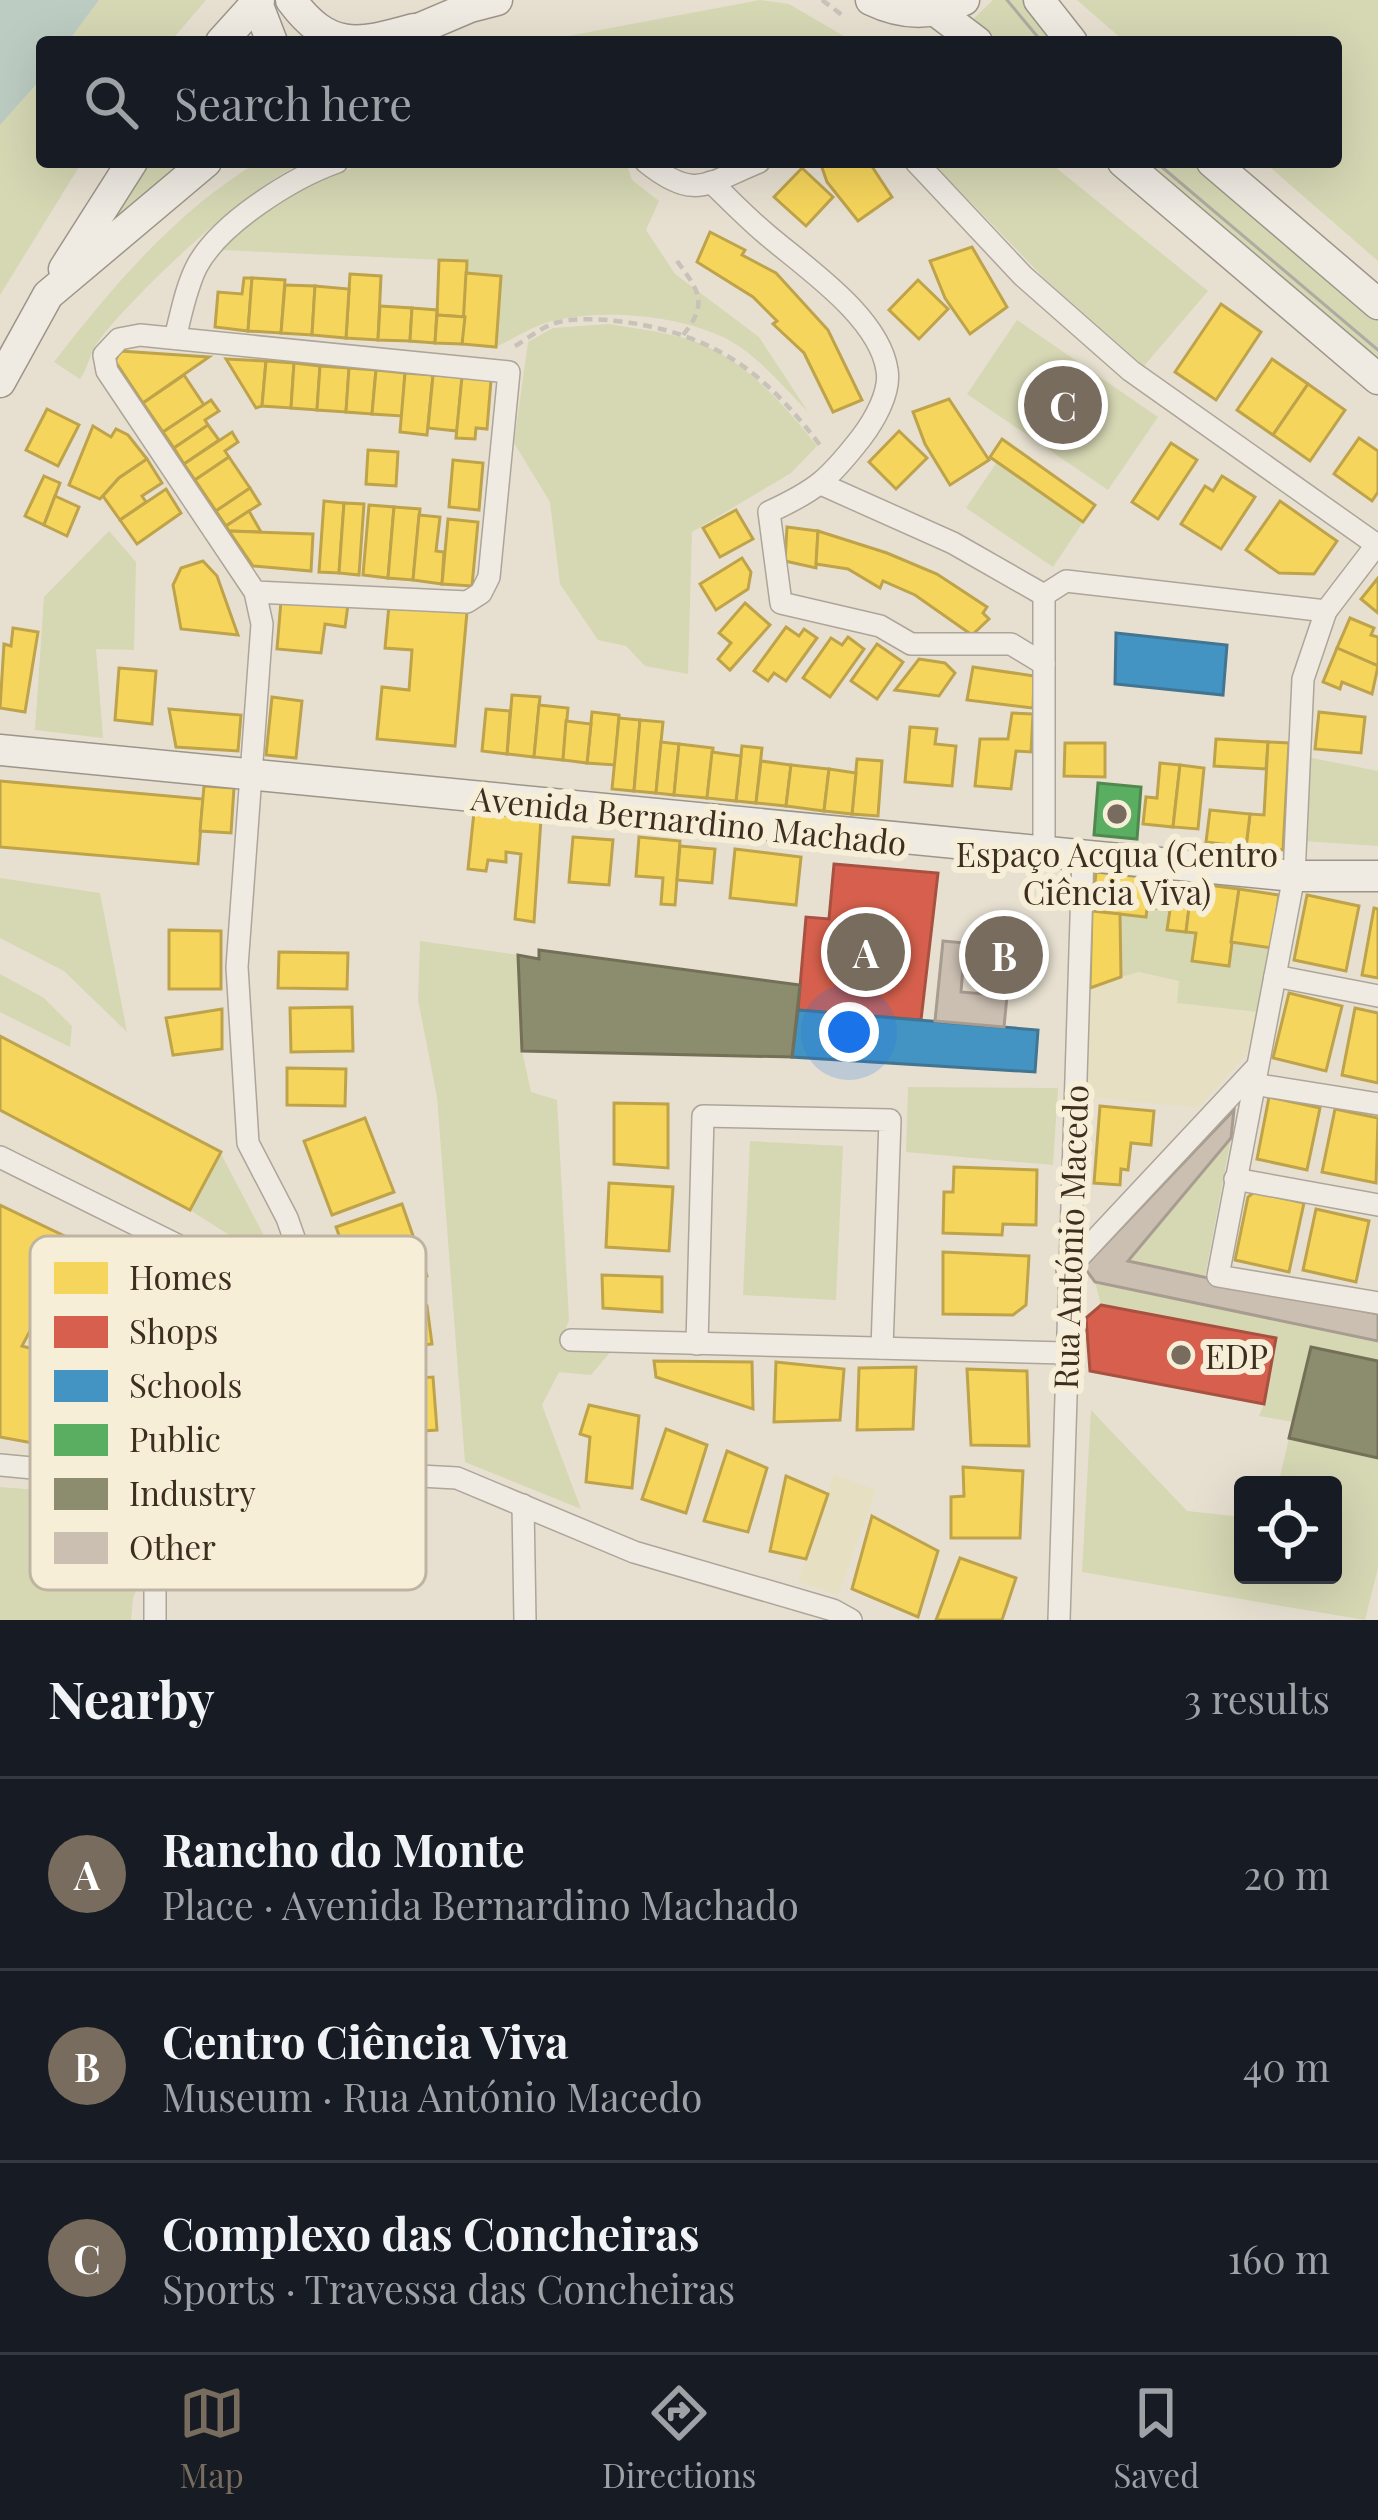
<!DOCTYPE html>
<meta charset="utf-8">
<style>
:root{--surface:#171b24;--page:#20242c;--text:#f1f3f6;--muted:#9ea1a6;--line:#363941;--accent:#786c5e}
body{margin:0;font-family:"Playfair Display",serif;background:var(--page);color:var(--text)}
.controls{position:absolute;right:36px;bottom:36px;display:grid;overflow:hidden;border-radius:12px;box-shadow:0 12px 48px #0002}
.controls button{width:108px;height:108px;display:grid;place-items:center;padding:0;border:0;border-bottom:3px solid var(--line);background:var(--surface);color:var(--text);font:60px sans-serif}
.you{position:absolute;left:849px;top:1032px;width:42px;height:42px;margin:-30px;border:9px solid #fff;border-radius:50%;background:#1a73e8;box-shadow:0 0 0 18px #1a73e833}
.badge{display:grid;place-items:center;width:78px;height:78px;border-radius:50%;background:var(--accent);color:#fff;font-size:39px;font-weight:700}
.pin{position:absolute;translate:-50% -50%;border:6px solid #fff;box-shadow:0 3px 12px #0006}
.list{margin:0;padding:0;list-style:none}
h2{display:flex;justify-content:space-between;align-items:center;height:156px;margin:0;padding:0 48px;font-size:51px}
h2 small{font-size:39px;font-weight:400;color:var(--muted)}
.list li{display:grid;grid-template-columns:78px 1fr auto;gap:36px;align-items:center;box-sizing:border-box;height:192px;padding:0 48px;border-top:3px solid var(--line)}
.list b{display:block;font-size:45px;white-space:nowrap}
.list p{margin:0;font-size:39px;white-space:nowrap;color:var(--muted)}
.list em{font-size:39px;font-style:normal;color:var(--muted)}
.icon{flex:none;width:66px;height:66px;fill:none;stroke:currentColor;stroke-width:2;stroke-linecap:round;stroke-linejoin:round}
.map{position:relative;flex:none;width:1378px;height:1620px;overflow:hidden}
.search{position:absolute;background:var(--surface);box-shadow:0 12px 48px #0002;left:36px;right:36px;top:36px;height:132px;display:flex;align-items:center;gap:30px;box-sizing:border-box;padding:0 42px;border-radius:12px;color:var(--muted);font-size:45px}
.sheet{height:732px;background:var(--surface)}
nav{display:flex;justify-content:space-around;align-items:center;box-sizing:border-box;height:168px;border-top:3px solid var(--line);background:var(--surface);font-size:33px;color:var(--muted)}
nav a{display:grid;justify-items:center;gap:6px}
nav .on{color:var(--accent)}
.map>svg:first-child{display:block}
.farmland{fill:#e6dfc2}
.green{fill:#d6d7b3}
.water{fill:#bcccc2}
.homes{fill:#f6d55c;stroke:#bea34a;stroke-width:3}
.shops{fill:#d6604d;stroke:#a85140;stroke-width:3}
.schools{fill:#4393c3;stroke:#417592;stroke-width:3}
.public{fill:#5aae61;stroke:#51884e;stroke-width:3}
.industry{fill:#8c8c6e;stroke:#747057;stroke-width:3}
.building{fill:#cbbfb2;stroke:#a89c90;stroke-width:3}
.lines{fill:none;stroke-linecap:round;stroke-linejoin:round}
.street-casing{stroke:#ada599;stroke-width:24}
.secondary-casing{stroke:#9c958a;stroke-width:33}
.path{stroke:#c8c2b9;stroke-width:4.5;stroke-dasharray:9 6;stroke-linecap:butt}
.street{stroke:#efebe3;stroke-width:21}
.secondary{stroke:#efebe3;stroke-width:30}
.tram{stroke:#afaaa2;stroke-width:3}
.poi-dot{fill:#786c5e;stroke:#f7eed8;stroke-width:4.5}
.labels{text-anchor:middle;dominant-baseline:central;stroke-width:12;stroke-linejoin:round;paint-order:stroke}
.street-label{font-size:33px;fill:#3d2e20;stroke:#f7eed8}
.poi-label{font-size:33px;fill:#3d2e20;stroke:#f7eed8}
.key{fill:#f7eed8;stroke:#bfb4a1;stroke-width:3}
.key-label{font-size:33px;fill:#3d2e20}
</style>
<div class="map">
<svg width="1378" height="1620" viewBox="0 0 1378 1620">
<rect width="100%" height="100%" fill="#e7e0d1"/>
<g class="farmland">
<polygon points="1139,972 1180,981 1178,1003 1258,1012 1246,1055 1198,1108 1087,1097 1090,988"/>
<polygon points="834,1474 876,1490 838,1595 798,1581"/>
</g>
<g class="green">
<polygon points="99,0 206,0 170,42 68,42"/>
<polygon points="760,0 789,4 854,42 536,42"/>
<polygon points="993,0 1026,0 1062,42 995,42 968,24"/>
<polygon points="1077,0 1378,0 1378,261 1264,162 1336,162 1336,42 1125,42"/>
<polygon points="42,78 42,162 82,162 0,295 0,125"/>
<polygon points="146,162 189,162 77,264"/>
<path d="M258 162H305C249 185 138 290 100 339 89 352 90 365 80 379L54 362C111 288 177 210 258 162Z"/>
<path d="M369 162H626L632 180 659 201 646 230 675 274 759 337 808 412C783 386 756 353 723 337 676 315 607 309 556 320 536 324 515 338 496 347L501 277 466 273V261L223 250C262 208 315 180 369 162Z"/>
<polygon points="932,162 1049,162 1208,291 1144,366 1045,279"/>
<polygon points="1135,162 1202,162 1378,315 1378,368"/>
<polygon points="1017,320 1158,417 1108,490 967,394"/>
<path d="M609 324C643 330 681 333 712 349 753 369 789 411 817 446L791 473 692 532 688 674 645 666 626 646 598 640 560 584 550 502 514 443 528 342 553 328Z"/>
<polygon points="997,462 1083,522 1053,567 966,508"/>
<polygon points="109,531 136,562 134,650 96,649 103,738 35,730 44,597"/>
<polygon points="1307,757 1378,771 1378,846 1302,841"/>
<polygon points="0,878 100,893 127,1032 64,971 0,938"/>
<polygon points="1147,907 1170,910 1168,929 1196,933 1193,961 1228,966 1231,942 1272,948 1258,1012 1177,1003 1179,981 1139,972 1121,977 1120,914 1146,917"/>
<polygon points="420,941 518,955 522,1051 531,1092 557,1100 569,1320 560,1344 612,1350 591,1375 559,1372 542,1405 581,1509 465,1462 437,1097 418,1000"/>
<polygon points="0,974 44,998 72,1026 70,1047 0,1012"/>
<polygon points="908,1087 1058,1088 1053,1165 906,1152"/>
<polygon points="1231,1138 1205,1277 1128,1261"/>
<polygon points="750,1141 843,1146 836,1300 743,1295"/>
<polygon points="220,1152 271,1249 257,1253 190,1210"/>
<polygon points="1095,1282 1378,1341 1378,1361 1293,1422 1259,1416 1264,1404 1101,1305"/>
<polygon points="1091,1410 1187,1511 1243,1517 1243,1575 1333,1575 1333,1485 1278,1485 1289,1438 1378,1458 1378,1568 1365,1620 1082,1572"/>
<polygon points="0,1487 154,1499 163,1527 133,1598 131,1620 0,1620"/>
</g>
<polygon class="water" points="0,0 99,0 68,42 42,42 42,78 0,125"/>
<g class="homes">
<polygon points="820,162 869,162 892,197 858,221 827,182"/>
<polygon points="802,168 833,197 806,226 774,197"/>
<polygon points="710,232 745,250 742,255 776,273 828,330 862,400 833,412 804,353 773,324 777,321 753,297 697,262"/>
<polygon points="972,247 1007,307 970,334 945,298 930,261"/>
<polygon points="439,260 467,261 465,317 437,315"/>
<polygon points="466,273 501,276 496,347 462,344"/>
<polygon points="350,274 381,276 378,340 346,338"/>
<polygon points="244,278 252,278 248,331 215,327 218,292 242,294"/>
<polygon points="252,278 285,280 281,333 248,331"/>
<polygon points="918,280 948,309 919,339 889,310"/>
<polygon points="285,285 315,286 312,335 281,333"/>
<polygon points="315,286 349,289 346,338 312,335"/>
<polygon points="1221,304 1261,332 1216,400 1175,372"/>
<polygon points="380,306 412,308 410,341 378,340"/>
<polygon points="412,308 437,310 435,343 410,341"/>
<polygon points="437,315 465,317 462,344 435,343"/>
<polygon points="120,351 209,357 143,403 115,361"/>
<polygon points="226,359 266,361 262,406 256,408"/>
<polygon points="1272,359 1308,384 1273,435 1237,410"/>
<polygon points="266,361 294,363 291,408 262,406"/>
<polygon points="294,363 320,366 317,410 291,408"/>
<polygon points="320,366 349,368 346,412 317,410"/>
<polygon points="349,368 376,370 372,414 346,412"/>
<polygon points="376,370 405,373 402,416 372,414"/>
<polygon points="405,373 433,375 427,435 400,432"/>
<polygon points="184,375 204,405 163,432 143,403"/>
<polygon points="433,375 462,377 457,431 428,428"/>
<polygon points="462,377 491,380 487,429 476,428 475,439 456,438"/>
<polygon points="1308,384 1345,410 1310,461 1273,435"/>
<polygon points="949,399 989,460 950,485 925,444 913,412"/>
<polygon points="211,400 219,411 205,420 208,425 174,448 163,432"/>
<polygon points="47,409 79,425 58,466 26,450"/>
<polygon points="208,425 219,440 184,464 174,448"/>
<polygon points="93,426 111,437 116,429 128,435 147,459 119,478 100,499 69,485"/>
<polygon points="899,431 927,458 896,489 869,462"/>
<polygon points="232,432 238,442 225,451 229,457 195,480 184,464"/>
<polygon points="1359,438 1378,451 1378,492 1372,501 1334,474"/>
<polygon points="1002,439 1095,505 1083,522 990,457"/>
<polygon points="1171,443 1197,460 1158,519 1132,502"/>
<polygon points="368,450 398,452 396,486 366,484"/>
<polygon points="229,457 250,488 216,511 195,480"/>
<polygon points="147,459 162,483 142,496 146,502 120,520 103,496 119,478"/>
<polygon points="453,460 483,463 479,510 449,507"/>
<polygon points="44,476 60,483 44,525 25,516"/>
<polygon points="1222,476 1255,497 1221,549 1181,524 1205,486 1213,491"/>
<polygon points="250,488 260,504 226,526 216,511"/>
<polygon points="166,489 181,513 137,544 120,520"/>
<polygon points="55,496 79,507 67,536 44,525"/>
<polygon points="324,501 344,503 339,573 319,572"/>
<polygon points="1280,501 1337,541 1314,574 1279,573 1246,550"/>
<polygon points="344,503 364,504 359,575 339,573"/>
<polygon points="369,505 394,507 388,578 363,575"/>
<polygon points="394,507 420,509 413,580 388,578"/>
<polygon points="736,510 753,539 720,557 703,528"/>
<polygon points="249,511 261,532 229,531 226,526"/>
<polygon points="419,515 440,517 436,551 444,552 442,584 413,580"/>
<polygon points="448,519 478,522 472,586 442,584"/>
<polygon points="787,527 818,531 816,568 785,561"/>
<polygon points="229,531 313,534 311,571 253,566"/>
<polygon points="818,531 887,553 937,574 987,607 983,613 989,619 972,635 915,595 883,581 880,588 848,569 816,564"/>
<polygon points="742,558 751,572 748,589 716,610 700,584"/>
<polygon points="203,561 217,576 238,635 181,629 173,585 181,568"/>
<polygon points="1378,578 1378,613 1361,599"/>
<polygon points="281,601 348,605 345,627 325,624 321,653 277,649"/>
<polygon points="745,603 770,625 730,670 718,659 731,643 719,633"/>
<polygon points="389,605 467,612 455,746 377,739 382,687 409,690 412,650 385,648"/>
<polygon points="1350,618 1374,628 1371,635 1378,637 1378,666 1337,648"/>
<polygon points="786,627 799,636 804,629 817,638 786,681 774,673 768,681 754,671"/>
<polygon points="13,628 38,632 25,712 0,708 4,644 11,646"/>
<polygon points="848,637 864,649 830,697 803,678 831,638 842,645"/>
<polygon points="877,644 903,662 877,699 851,681"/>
<polygon points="1337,648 1378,666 1372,694 1342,682 1340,689 1323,682"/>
<polygon points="919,659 945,663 955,673 939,696 895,690"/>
<polygon points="973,667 1034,676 1033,708 967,700"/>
<polygon points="119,668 156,671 152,724 115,720"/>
<polygon points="512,695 540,697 534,757 507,754"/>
<polygon points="272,697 302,701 296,758 266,755"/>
<polygon points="539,705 568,708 563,760 534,757"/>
<polygon points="169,709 241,715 238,751 176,747"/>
<polygon points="486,709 510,711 507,754 482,751"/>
<polygon points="592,712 619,715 615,765 587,763"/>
<polygon points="1319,712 1365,717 1361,753 1315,749"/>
<polygon points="1012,713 1033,714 1031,752 1016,751 1011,789 975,786 980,739 1008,739"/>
<polygon points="619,718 640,720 634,791 612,789"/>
<polygon points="640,720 663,722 656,793 634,791"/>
<polygon points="566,721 591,724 587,763 563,760"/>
<polygon points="910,727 937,729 935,744 956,746 952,786 905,782"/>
<polygon points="1216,739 1268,742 1266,769 1214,766"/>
<polygon points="661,742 679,744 674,795 656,793"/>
<polygon points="1268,742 1289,743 1283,850 1246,847 1250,814 1264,815"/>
<polygon points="1065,743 1105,743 1105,777 1064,776"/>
<polygon points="679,744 713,748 707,798 674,795"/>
<polygon points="742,746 762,748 756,803 736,801"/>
<polygon points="712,752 741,756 736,801 707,798"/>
<polygon points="857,759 882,761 878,816 852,814"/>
<polygon points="761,761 791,765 786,806 756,803"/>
<polygon points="1160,763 1180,765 1173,827 1143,824 1146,797 1157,798"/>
<polygon points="791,765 829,769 824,811 786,806"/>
<polygon points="1180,765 1204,768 1198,829 1173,827"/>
<polygon points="829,769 856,773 852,814 824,811"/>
<polygon points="0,781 203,799 198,864 0,847"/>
<polygon points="204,786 234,788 231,833 200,831"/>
<polygon points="1210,810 1250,814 1246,847 1206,842"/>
<polygon points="474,812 541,819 534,922 515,919 521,854 506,852 506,862 488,860 486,871 468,869"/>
<polygon points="573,837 613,840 609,885 569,882"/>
<polygon points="639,837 680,841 675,905 661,904 663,878 636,876"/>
<polygon points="680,846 715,849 712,883 677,880"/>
<polygon points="735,849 801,857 796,905 730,898"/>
<polygon points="1096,872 1151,878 1146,917 1092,911"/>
<polygon points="1151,878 1192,883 1186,932 1167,930 1170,910 1147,907"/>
<polygon points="1192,883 1239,889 1229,966 1192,961 1196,933 1186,932"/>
<polygon points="1239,889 1279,895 1272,948 1231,942"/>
<polygon points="1307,895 1359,906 1346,971 1294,960"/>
<polygon points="1374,908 1378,909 1378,978 1362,975"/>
<polygon points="1092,911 1120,914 1121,977 1090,988"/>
<polygon points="169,930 221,931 221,989 169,989"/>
<polygon points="279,952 348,953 347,989 278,988"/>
<polygon points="1289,993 1342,1006 1326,1071 1273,1058"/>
<polygon points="352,1007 353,1051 291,1052 290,1008"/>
<polygon points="1355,1008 1378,1013 1378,1083 1342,1075"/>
<polygon points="222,1009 222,1049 173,1055 166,1018"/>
<polygon points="0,1036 221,1152 190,1210 0,1110"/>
<polygon points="287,1068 346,1069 345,1106 287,1105"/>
<polygon points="1269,1097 1320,1108 1307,1170 1257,1159"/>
<polygon points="614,1103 668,1104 668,1168 614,1164"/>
<polygon points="1100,1106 1154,1111 1151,1145 1131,1143 1128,1170 1121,1169 1120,1185 1094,1183"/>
<polygon points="1335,1109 1378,1118 1376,1183 1322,1172"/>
<polygon points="365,1118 394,1192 332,1215 304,1141"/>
<polygon points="954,1167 1037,1170 1036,1225 1003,1224 1002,1235 943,1233 944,1192 953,1192"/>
<polygon points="609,1183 673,1187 669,1251 606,1247"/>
<polygon points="1254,1192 1304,1203 1289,1272 1235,1260 1248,1197"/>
<polygon points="402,1204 427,1276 362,1299 336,1227"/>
<polygon points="0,1205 77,1242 22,1346 66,1358 142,1356 142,1295 128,1286 134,1274 208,1314 217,1441 38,1444 0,1437"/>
<polygon points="1316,1209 1369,1221 1356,1282 1303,1270"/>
<polygon points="943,1252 1029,1256 1026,1305 1013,1315 943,1314"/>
<polygon points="602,1275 662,1277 662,1312 603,1308"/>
<polygon points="427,1306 432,1344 369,1352 364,1315"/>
<polygon points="654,1361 752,1362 753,1409 656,1377"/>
<polygon points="776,1362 844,1369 840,1420 774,1422"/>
<polygon points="916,1367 913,1429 857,1430 859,1368"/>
<polygon points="967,1369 1027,1371 1029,1446 971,1445"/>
<polygon points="433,1377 437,1430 390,1433 389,1424 364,1425 361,1382"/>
<polygon points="589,1405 639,1416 632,1488 586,1482 590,1437 580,1434"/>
<polygon points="666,1429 707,1445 686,1513 642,1499"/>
<polygon points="727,1451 767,1468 748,1532 704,1521"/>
<polygon points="963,1467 1023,1471 1020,1538 951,1538 951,1497 964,1496"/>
<polygon points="786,1476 828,1494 806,1559 770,1551"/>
<polygon points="872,1516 938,1551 918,1617 852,1589"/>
<polygon points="960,1558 1016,1578 1002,1620 936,1620"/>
</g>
<g class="shops">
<polygon points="834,864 938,873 921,1020 798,1010 806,917 829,919"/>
<polygon points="1101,1305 1276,1338 1264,1404 1090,1371 1086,1318"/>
</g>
<g class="schools">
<polygon points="1116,633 1227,645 1223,695 1115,684"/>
<polygon points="798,1010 1038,1030 1035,1072 792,1057"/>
</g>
<g class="public">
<polygon points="1098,783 1141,787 1137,839 1094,835"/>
<circle cx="1007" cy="953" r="38"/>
</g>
<g class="industry">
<polygon points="539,950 800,985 792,1057 522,1051 518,955 539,959"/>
<polygon points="1311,1347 1378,1361 1378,1458 1289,1438"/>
</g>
<g class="building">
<polygon points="943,941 965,943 961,992 1007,996 1004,1027 935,1021"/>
<polygon points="1234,1110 1231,1138 1128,1261 1378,1314 1378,1341 1095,1282 1084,1267"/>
</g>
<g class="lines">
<g class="street-casing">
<g id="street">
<path d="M646 162C695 202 707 183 759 162"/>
<polyline points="916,162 1023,276 1131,371 1377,545"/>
<path d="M711 182C729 199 746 217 765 233 803 266 879 316 887 370 891 392 874 421 861 438 829 479 817 490 769 512L781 603 880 626 911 644H1011L1044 664"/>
<path d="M175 338C181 315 186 287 197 266 220 223 292 178 337 162"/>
<polyline points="821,484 953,543 1044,595"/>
<polyline points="1378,543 1326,611 1303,679 1294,876 1218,1276 1378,1303"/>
<polyline points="1044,595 1066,581 1326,611"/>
<polyline points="1044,595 1044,853"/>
<polyline points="1275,976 1378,996"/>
<polyline points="1253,1084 1378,1104"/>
<polyline points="0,1157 322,1317"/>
<polyline points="1235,1179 1378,1205"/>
<polyline points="1067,1270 1256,1068"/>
<polyline points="571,1340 1065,1353"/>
<polyline points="697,1344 703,1116 890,1120 882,1348"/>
<path d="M320 1394C321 1427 328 1451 354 1472"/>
<polyline points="0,1465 225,1486"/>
<polyline points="272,1468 457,1478 634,1552 833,1610 851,1620"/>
<polyline points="523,1505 525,1620"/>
<polyline points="155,1620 155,1583 225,1486 272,1468 320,1391 322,1317 287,1218 248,1143 237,967 262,624 255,592 107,371 104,355 119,339 140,335 509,372 489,577 481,593 467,602 255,592"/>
<polyline points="1059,1620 1083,855"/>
</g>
</g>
<g class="secondary-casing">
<g id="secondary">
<path d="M291 0C329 51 357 45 414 29"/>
<path d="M871 0C902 15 933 16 964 0"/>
<polyline points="1039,0 1072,42"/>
<polyline points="257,3 272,42"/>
<polyline points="936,11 977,42"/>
<polyline points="397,38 470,7 497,0"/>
<polyline points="221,42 259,0"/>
<polyline points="1123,162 1378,379"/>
<polyline points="1212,162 1378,304"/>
<polyline points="64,269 132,162"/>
<polyline points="0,382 48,295 206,162"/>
<polyline points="0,750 1294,876 1378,876"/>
</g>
</g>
<g class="path">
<polyline points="822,0 846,18"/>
<path d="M677 261C699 291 709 303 683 335"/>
<path d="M515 346C527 339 542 327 555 323 581 316 612 320 638 324 725 340 771 380 823 449"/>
</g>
<use href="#street" class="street"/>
<use href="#secondary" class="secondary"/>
<g class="tram">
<polyline points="1007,0 1042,42"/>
<polyline points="1156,162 1378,350"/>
</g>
</g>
<g class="poi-dot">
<circle cx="1117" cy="814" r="12"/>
<circle cx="1181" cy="1355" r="12"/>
</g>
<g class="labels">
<g class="street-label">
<text transform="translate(689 819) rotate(6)">Avenida Bernardino Machado</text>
<text transform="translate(1069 1237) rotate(-88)">Rua António Macedo</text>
</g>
<g class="poi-label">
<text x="1117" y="853">Espaço Acqua (Centro<tspan x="1117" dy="38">Ciência Viva)</tspan></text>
<text x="1205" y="1355" text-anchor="start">EDP</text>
</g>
</g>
<rect x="30" y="1236" width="396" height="354" rx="18" class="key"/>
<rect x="54" y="1262" width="54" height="32" fill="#f6d55c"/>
<rect x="54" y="1316" width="54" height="32" fill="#d6604d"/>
<rect x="54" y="1370" width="54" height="32" fill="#4393c3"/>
<rect x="54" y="1424" width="54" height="32" fill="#5aae61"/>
<rect x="54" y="1478" width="54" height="32" fill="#8c8c6e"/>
<rect x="54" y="1532" width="54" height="32" fill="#cbbfb2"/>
<g class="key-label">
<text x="129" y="1290">Homes</text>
<text x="129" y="1344">Shops</text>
<text x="129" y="1398">Schools</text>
<text x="129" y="1452">Public</text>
<text x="129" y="1506">Industry</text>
<text x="129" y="1560">Other</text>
</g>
</svg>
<div class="controls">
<button><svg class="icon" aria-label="locate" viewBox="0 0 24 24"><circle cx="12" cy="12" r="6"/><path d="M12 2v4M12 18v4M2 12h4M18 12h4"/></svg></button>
</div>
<div class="you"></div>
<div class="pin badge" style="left:866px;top:952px">A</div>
<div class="pin badge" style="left:1004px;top:955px">B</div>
<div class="pin badge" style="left:1063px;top:405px">C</div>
<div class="search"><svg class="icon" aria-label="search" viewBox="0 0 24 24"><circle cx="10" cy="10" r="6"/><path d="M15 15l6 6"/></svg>Search here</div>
</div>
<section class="sheet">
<h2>Nearby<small>3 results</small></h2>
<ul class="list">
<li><span class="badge">A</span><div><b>Rancho do Monte</b><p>Place · Avenida Bernardino Machado</p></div><em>20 m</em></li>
<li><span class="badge">B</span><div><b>Centro Ciência Viva</b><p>Museum · Rua António Macedo</p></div><em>40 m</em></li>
<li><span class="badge">C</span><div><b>Complexo das Concheiras</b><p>Sports · Travessa das Concheiras</p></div><em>160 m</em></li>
</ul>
</section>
<nav>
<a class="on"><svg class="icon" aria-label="map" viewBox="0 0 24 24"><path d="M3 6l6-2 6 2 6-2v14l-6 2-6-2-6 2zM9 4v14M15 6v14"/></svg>Map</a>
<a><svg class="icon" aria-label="directions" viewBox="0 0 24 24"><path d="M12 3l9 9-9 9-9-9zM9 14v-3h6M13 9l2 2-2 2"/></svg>Directions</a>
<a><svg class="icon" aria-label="saved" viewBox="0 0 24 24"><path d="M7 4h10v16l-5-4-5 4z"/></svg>Saved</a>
</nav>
